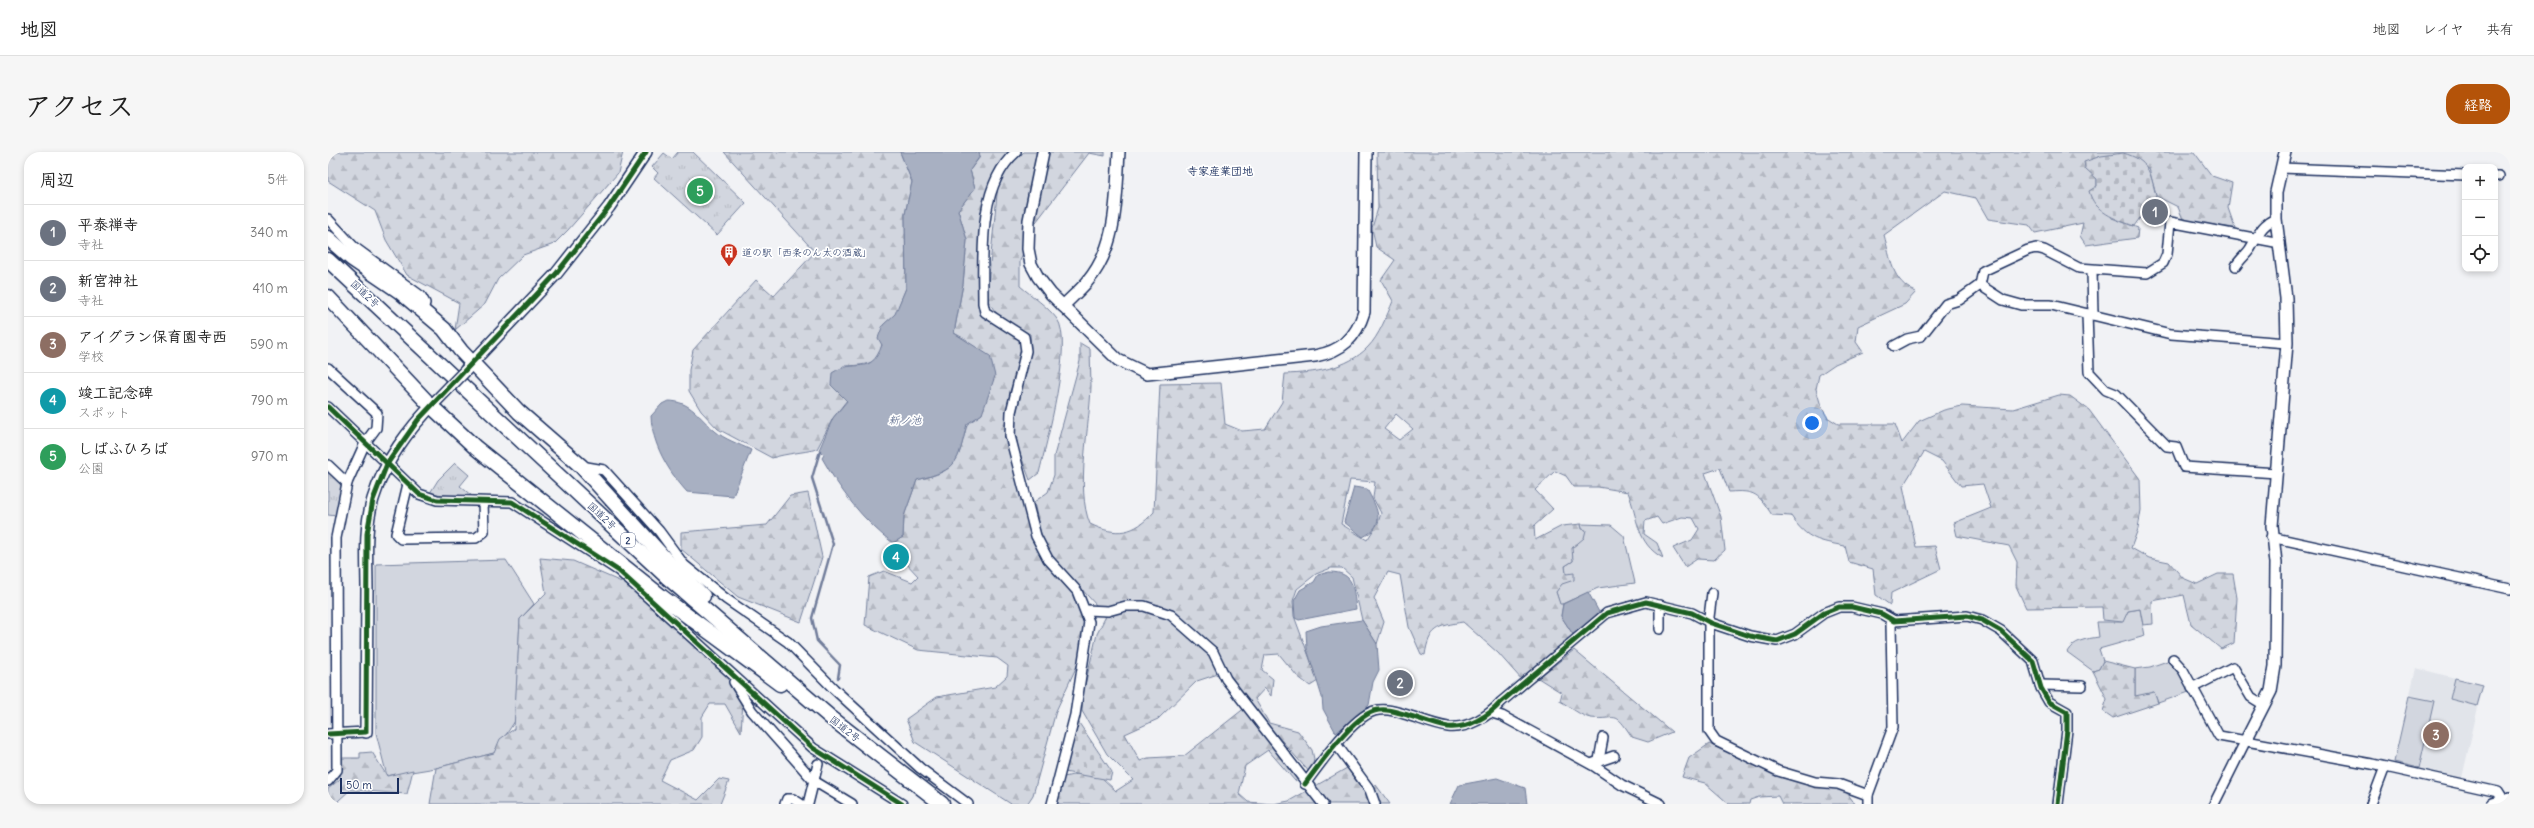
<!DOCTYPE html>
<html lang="ja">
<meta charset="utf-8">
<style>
:root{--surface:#fff;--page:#f6f6f6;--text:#222;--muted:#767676;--line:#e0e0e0;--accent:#b45309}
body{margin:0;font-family:Delius,"Klee One",sans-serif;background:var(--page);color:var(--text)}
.controls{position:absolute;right:12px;top:12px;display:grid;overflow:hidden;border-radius:8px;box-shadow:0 2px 6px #0003}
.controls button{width:36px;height:36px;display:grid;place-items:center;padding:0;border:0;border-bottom:1px solid var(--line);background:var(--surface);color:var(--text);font:20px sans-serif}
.scale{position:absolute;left:12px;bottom:10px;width:59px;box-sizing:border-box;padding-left:4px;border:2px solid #1b2f5e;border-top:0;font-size:11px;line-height:14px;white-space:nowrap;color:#1b2f5e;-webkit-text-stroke:3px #fff;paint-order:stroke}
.you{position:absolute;left:1484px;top:271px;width:14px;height:14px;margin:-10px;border:3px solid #fff;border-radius:50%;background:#1a73e8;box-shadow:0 0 0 6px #1a73e833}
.badge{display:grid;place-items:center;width:26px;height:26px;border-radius:50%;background:var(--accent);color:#fff;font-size:13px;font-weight:700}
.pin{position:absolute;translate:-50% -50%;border:2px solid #fff;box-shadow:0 1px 4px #0006}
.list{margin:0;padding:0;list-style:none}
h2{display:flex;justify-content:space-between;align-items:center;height:52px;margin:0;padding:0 16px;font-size:17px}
h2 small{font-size:13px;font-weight:400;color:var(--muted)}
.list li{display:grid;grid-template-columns:26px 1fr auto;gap:12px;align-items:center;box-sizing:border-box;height:56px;padding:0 16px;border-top:1px solid var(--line)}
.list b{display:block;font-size:15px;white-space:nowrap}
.list p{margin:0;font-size:13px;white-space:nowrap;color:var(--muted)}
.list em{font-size:13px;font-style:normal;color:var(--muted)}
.icon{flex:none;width:22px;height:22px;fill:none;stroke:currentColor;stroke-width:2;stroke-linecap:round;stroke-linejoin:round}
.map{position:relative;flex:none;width:2182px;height:652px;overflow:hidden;border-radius:16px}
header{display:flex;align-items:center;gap:24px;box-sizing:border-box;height:56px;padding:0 20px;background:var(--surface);border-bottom:1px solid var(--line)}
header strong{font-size:19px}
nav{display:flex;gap:22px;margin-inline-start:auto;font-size:14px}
.intro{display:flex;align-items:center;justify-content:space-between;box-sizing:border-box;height:96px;padding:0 24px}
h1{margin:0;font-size:28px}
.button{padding:10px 18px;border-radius:16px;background:var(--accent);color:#fff;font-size:14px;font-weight:700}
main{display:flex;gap:24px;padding:0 24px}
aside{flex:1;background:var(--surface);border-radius:16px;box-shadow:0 2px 6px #0003}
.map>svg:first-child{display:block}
.built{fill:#e1e4ea}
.grass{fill:#d2d6df;stroke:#76829e}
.forest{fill:url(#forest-firs);stroke:#76829e;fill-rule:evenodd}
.cemetery{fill:url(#cemetery-stones);stroke:#76829e}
.park{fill:url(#park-tufts);stroke:#76829e}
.water{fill:#a8b0c2;stroke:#707c9a}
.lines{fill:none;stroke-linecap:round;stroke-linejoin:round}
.stream{stroke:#707c9a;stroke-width:2.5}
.minor-casing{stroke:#1b2f5e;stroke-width:12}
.tertiary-casing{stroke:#1b2f5e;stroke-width:14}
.trunk-casing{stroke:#1b2f5e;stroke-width:17}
.minor{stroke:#fff;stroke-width:9}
.tertiary{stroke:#fff;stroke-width:11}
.trunk{stroke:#fff;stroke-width:14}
.tertiary-bridge-casing{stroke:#1b2f5e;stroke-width:14;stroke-linecap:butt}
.tertiary-bridge{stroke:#fff;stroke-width:11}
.cycleway-casing{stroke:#fff;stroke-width:8}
.cycleway{stroke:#1b5e20;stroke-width:5}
.labels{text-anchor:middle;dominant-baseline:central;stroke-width:3.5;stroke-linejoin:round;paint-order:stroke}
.shield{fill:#fff;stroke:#5f6d8e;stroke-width:1}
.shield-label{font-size:9px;font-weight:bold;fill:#1b2f5e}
.poi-label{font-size:10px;fill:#1b2f5e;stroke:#fff;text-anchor:start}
.street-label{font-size:10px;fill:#1b2f5e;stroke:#fff}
.neighbourhood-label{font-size:11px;font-weight:bold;fill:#1b2f5e;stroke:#fff}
.water-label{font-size:11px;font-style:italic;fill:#4c5c81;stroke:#fff}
</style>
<header>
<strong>地図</strong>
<nav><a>地図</a><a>レイヤ</a><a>共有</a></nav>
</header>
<div class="intro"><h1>アクセス</h1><a class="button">経路</a></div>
<main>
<aside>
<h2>周辺<small>5件</small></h2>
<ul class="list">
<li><span class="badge" style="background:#6b7280">1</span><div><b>平泰禅寺</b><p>寺社</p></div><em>340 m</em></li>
<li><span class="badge" style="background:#6b7280">2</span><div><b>新宮神社</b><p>寺社</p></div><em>410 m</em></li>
<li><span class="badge" style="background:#8d6e63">3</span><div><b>アイグラン保育園寺西</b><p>学校</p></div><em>590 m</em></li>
<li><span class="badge" style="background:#0f9aa8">4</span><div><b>竣工記念碑</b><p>スポット</p></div><em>790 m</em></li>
<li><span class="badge" style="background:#2e9e5b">5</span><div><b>しばふひろば</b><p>公園</p></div><em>970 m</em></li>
</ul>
</aside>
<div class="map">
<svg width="2182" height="652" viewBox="0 0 2182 652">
<defs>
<pattern id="forest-firs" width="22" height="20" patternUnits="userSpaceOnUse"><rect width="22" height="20" fill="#d2d6df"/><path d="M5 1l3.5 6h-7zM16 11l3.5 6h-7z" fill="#b4b8c2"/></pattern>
<pattern id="cemetery-stones" width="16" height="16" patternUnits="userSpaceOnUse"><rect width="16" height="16" fill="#d2d6df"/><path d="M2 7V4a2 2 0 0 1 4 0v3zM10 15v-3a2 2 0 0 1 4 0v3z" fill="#b4b8c2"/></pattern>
<pattern id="park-tufts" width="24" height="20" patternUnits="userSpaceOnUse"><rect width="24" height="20" fill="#d2d6df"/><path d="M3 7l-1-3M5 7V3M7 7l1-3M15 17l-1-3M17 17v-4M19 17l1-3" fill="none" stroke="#b4b8c2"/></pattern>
</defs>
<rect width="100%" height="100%" fill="#f1f2f5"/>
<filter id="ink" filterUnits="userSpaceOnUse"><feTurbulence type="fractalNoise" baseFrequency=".025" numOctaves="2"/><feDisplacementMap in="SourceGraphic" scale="8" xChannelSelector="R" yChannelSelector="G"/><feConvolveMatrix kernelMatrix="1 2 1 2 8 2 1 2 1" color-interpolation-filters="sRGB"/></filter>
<g filter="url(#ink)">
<polygon class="built" points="2088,516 2155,533 2134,626 2066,610"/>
<g class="grass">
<polygon points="1253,372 1283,373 1296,384 1307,431 1270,436 1232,453 1228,440 1238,422 1237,414 1245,409 1243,396 1254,377"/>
<polygon points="178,408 206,452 192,467 187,569 166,601 108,616 59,624 48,581 48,412"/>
<path d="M1812 457 1817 484 1771 497 1775 509 1771 517 1765 519 1739 500C1746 488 1758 487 1771 485L1769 470H1794L1800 459Z"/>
<polygon points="1845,507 1861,540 1830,551 1826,540 1807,545 1807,517 1822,515"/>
<polygon points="2127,526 2155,533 2149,554 2122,547"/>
<polygon points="2081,544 2106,549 2091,616 2066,610"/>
</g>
<g class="forest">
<polygon points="0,0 295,0 290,21 240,78 226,92 195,103 170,127 157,152 127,178 131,151 79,123 58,88 47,59 0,29"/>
<path d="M396 0H572L584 30 577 62 578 136 567 163 555 173C554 209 551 213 515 214L503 233 519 248 505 266 489 297C474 301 459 301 444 306L390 277 373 259 361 239V218L365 198 428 128 446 144 487 100Z"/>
<path d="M651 0H683L663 27 656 57 652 151 689 183 695 193 694 207 682 239 678 271 706 385 747 441 758 470 752 507 728 559 705 643 699 652H683L587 590 578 567 609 545 667 535 679 524 680 514 669 506 590 498 537 473 541 425 556 419 584 430 590 424 564 396 565 391 575 385 576 364 589 328C631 318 629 311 639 272L654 262 639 188 626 181 635 132 639 88 630 58 647 36 642 18 652 5Z"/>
<path d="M696 0H777V4L761 1 705 74 692 109V134C704 144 720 155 729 167 746 189 718 293 711 321L702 328 690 296 686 271 703 196 702 182C682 173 665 165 659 143L671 22Z"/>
<path d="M1049 0H1866L1884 24 1904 31 1900 56 1907 76 1856 70 1850 55 1828 44 1821 16H1757L1769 26V34L1784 66 1810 76 1809 86 1758 93 1752 84 1755 71 1707 81 1701 73 1660 67 1648 46 1617 39 1556 83C1563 107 1563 129 1588 140L1577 152 1530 174 1528 190 1535 200 1507 212 1491 223 1488 237 1493 254 1499 265 1510 272H1567L1574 291 1591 269 1616 258 1634 254 1685 257 1731 243 1742 244 1761 258 1812 327 1813 358 1810 377 1803 396 1821 406 1841 410 1855 426 1869 432 1890 422H1905L1909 446 1906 491 1893 497 1863 472 1856 443 1824 449 1825 472 1815 473 1812 457 1800 459 1795 470 1775 468 1774 455 1698 456 1688 434 1689 410 1681 394 1629 384 1626 371 1663 356 1655 332 1633 334 1614 309 1596 300 1575 334 1588 395 1607 394 1613 417 1563 441 1562 453 1548 443 1545 417 1521 410 1517 394C1491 389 1479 388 1463 364L1444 363C1430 342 1428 338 1401 340L1392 316 1377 321 1393 365 1397 398 1386 408 1369 407 1357 415 1345 396 1364 388 1371 377 1365 366 1354 365 1334 372 1329 365 1317 369 1316 382 1329 391 1335 406C1308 391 1310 366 1300 340L1270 335H1246L1238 324 1227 319 1207 338 1225 357 1206 374 1207 388 1234 374 1253 372 1254 377 1258 378 1256 386 1244 396 1245 409 1237 414 1238 422 1246 421V428L1234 432 1228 440 1232 452H1235L1233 464 1246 484 1194 528 1170 501 1135 470C1110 474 1101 476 1097 503L1093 502 1081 475 1072 423 1060 420 1046 446 1056 470 1049 492 1034 468 1024 425 1014 416H1003L988 422 969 437 965 449 966 464 990 529 982 534 969 524 951 502 937 503 934 518 945 527 943 544 937 536 927 547 941 571 970 579 984 598 986 607 983 622 919 549 899 519 869 529 830 567 797 582 812 609 820 606 856 604 918 555 971 626 967 629 940 598 917 614 911 642 920 650 945 652H727L732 626 749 622 773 625 788 639 805 628 779 602 754 559V546L769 482 778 464 722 402 712 379 706 350 720 340 726 323V304L752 209V191L762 197C762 209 763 222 763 234 762 274 747 336 762 372 789 385 806 382 826 360L832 232 893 231 897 272 914 279 937 277 954 250 957 222C986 221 1019 217 1040 195 1051 184 1059 163 1065 149L1053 128 1067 108 1048 95 1044 76 1050 56ZM1068 262 1085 277 1071 288 1056 277ZM1022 328 1047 330 1045 346 1053 361 1050 371 1039 388 1013 372Z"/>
<polygon points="480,341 494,405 473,470 410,445 353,397 353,380 439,373 462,344"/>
<polygon points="212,406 245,409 298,432 393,513 415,549 413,580 397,552 382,552 374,565 374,585 366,598 342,608 332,628 370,648 391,627 401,629 392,652 102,652 108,616 166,601 172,587 186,577 192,467 218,441"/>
<path d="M1246 498 1344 580 1320 590 1304 585C1285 556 1290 569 1263 566 1254 565 1241 554 1232 549L1234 541 1210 526Z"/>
<polygon points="1775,509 1807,517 1807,544 1826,540 1830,551 1785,566 1775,559 1779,547 1765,519 1771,517"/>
<polygon points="1381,592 1448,621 1517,638 1527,652 1454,652 1450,644 1431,645 1422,648 1421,652 1401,652 1377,631 1354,625 1361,606"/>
<polygon points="44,600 59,624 85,618 79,642 22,638 10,649 11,652 0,652 0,637 12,627 14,606 32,606 32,601"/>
<polygon points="1019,616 1033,636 1048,633 1062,652 945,652 961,649"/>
</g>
<g class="cemetery">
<path d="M1795 1C1821 8 1822 20 1828 44L1806 74C1787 67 1766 60 1761 39L1769 34V27L1757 16 1756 10 1773 4Z"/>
<polygon points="749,568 784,620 782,628 736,620"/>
</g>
<g class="park">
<polygon points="350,0 365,0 418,51 389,83 326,26 330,21 324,15 336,1 344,7"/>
<polygon points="127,311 141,323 132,334 144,344 129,345 102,341 110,328"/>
<polygon points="0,315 16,334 9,364 0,363"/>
</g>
<g class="water">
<path d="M572 0H651L652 4 642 18 647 36 630 58 639 88 635 132 626 181 662 204 667 224 654 262 639 272C629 312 631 317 589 328L576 364 575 385 565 391C535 369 512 338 494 306L496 303 491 298 505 266 519 249 503 233 504 221C528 205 542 226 554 193L550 186 555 173 567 162 578 136 577 62 584 30Z"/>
<path d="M340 249C363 249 371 266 387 279 396 287 411 292 423 298L405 344 359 340C340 319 324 292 323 264L334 252Z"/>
<path d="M1026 335 1039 337C1048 355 1060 372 1035 385L1016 370Z"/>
<path d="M1001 420C1027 420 1025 436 1028 457L971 468 967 466 966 449 972 438 986 430 990 423Z"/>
<polygon points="1260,440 1271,460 1246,484 1233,464 1235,452"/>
<polygon points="1034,468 1049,492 1051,518 1045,530 1041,553 1008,581 995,557 994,545 979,497 978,479 993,474"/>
<polygon points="1169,626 1197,636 1199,652 1122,652 1131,633"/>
</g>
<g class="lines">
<polyline class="stream" points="492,299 484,326 505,392 484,466 489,489 512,513 510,526"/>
<g class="minor-casing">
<g id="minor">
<path d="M688 0C649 34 655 103 655 151L657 160 696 185 698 199 683 260 682 284 708 384 720 407 749 439 761 470 747 563 724 652"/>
<polyline points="1953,16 2137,23"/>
<polyline points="2167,24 2171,24"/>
<polyline points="0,67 26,95 93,144 97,151 95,158"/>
<path d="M1908 114C1912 107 1918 103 1922 97 1930 84 1933 72 1948 67"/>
<polyline points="1764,119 1765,163"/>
<polyline points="1652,133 1675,148 1693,153 1723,153 1843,182 1959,191"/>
<polyline points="1759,162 1761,220 1778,238 1788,242 1839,294 1848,295 1856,315 1949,321"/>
<polyline points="1566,194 1579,187 1593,184 1618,152 1631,148 1652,133 1655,119 1700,98 1708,96 1716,98 1751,116 1819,121 1835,111 1839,102 1842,70 1952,91"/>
<polyline points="0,216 49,261 48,276 37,291 19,331 8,386 9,618 0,629"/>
<polyline points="0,255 91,342 109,348 184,350 291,419 485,596 574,652"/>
<polyline points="0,313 19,331"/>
<polyline points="253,314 276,318 331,379 356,413 398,447 460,490 506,537 592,616 640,652"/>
<polyline points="80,332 68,382 73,387 148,386 156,380 155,350"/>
<polyline points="1943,385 2182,437"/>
<polyline points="1384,441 1381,465 1381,579 1388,589 1450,619 1487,630 1510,632 1540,643"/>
<polyline points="1332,453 1332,477"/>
<polyline points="758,458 780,459 798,454 816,454 843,463 885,500 898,527 995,652"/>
<polyline points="1845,507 1855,518 1891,584 2044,612 2170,640 2175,648"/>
<polyline points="406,530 424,559 486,629 524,652"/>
<polyline points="1712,533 1754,534"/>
<polyline points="1864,536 1905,515 1923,545 1936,553"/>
<polyline points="1164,561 1174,564 1266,614 1294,633 1333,652"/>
<polyline points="0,582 38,580"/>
<polyline points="1008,592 1042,638 1047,652"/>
<polyline points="1271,608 1275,586"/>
<polyline points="1263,612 1286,604"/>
<path d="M977 632C991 613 1024 566 1046 559 1057 556 1066 559 1076 562 1090 566 1106 573 1120 575 1140 577 1161 564 1173 550L1279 461 1318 450 1364 461 1383 471 1422 484 1449 489 1467 482 1496 461 1511 455H1524L1554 462 1566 469 1639 464 1654 468 1673 479 1705 509 1713 536 1721 550 1739 560V578L1730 652"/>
<polyline points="457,652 459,647 465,647 473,652"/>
<polyline points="480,652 490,612"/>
<polyline points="1540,652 1540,643 1565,575 1563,472 1566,469"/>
<polyline points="1886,652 1918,588"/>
<polyline points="2043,652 2057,615"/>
</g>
</g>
<g class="tertiary-casing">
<g id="tertiary">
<path d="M715 0 701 68 700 97 703 112 710 125 723 142 790 208 819 222 987 204C1014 199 1028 186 1036 160L1038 0"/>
<path d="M735 154C743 146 752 138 759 130 790 94 788 44 791 0"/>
<polyline points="139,216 228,122 281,55 318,0"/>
<path d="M38 580C38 532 39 485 39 438 39 408 36 376 45 347 57 308 80 278 108 249"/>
<polyline points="1918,588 1943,539 1947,514 1948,411 1944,374 1959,191 1958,146 1948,67 1948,40 1957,0"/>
<polyline points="2165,652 2182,647"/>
</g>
</g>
<g class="trunk-casing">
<g id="trunk">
<polyline points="0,86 24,107 71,139 116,177 133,199 191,260 253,314 348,419 375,444"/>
<polyline points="0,108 339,425 502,565 614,652"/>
<polyline points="0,145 103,254 148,296 334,445 452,532"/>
</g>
</g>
<use href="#minor" class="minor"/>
<use href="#tertiary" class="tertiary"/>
<use href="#trunk" class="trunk"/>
<g class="tertiary-bridge-casing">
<polyline id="tertiary-bridge" points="108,249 139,217"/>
</g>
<use href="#tertiary-bridge" class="tertiary-bridge"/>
<g class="cycleway-casing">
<g id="cycleway">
<polyline points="0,255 91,342 109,348 184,350 291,419 485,596 574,652"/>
<polyline points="0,582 38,580 39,382 45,348 59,312 90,268 228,122 281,55 318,0"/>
<path d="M977 632C991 613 1024 566 1046 559 1057 556 1066 559 1076 562 1090 566 1106 573 1120 575 1140 577 1161 564 1173 550L1279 461 1318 450 1364 461 1383 471 1422 484 1449 489 1467 482 1496 461 1511 455H1524L1554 462 1566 469 1639 464 1654 468 1673 479 1705 509 1713 536 1721 550 1739 560V578L1730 652"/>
</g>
</g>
<use href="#cycleway" class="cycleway"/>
</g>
</g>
<defs>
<g id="building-pin" transform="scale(0.9)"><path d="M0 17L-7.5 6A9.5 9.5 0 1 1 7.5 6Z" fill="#c8321e" stroke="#fff"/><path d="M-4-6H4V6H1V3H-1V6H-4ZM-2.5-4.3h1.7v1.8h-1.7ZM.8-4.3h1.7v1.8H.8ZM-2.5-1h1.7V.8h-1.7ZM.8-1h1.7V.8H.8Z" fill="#fff"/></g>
</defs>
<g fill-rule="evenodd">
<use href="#building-pin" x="401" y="100"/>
</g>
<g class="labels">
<rect class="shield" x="293" y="381" width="14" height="14" rx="3"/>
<g class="shield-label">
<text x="300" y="388">2</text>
</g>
<g class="poi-label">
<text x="414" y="100">道の駅「西条のん太の酒蔵」</text>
</g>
<g class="street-label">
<text transform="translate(37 142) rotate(43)">国道2号</text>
<text transform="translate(274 364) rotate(43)">国道2号</text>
<text transform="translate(517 577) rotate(38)">国道2号</text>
</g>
<g class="neighbourhood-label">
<text x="892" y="19">寺家産業団地</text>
</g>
<g class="water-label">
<text x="577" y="268">新ノ池</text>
</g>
</g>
</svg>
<div class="controls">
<button>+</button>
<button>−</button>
<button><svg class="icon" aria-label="locate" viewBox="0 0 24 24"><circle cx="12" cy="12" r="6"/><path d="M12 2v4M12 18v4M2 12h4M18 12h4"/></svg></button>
</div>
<div class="scale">50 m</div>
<div class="you"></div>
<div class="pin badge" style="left:1827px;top:60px;background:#6b7280">1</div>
<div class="pin badge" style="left:1072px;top:531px;background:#6b7280">2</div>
<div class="pin badge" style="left:2108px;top:583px;background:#8d6e63">3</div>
<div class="pin badge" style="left:568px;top:405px;background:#0f9aa8">4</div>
<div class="pin badge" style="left:372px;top:39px;background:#2e9e5b">5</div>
</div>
</main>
